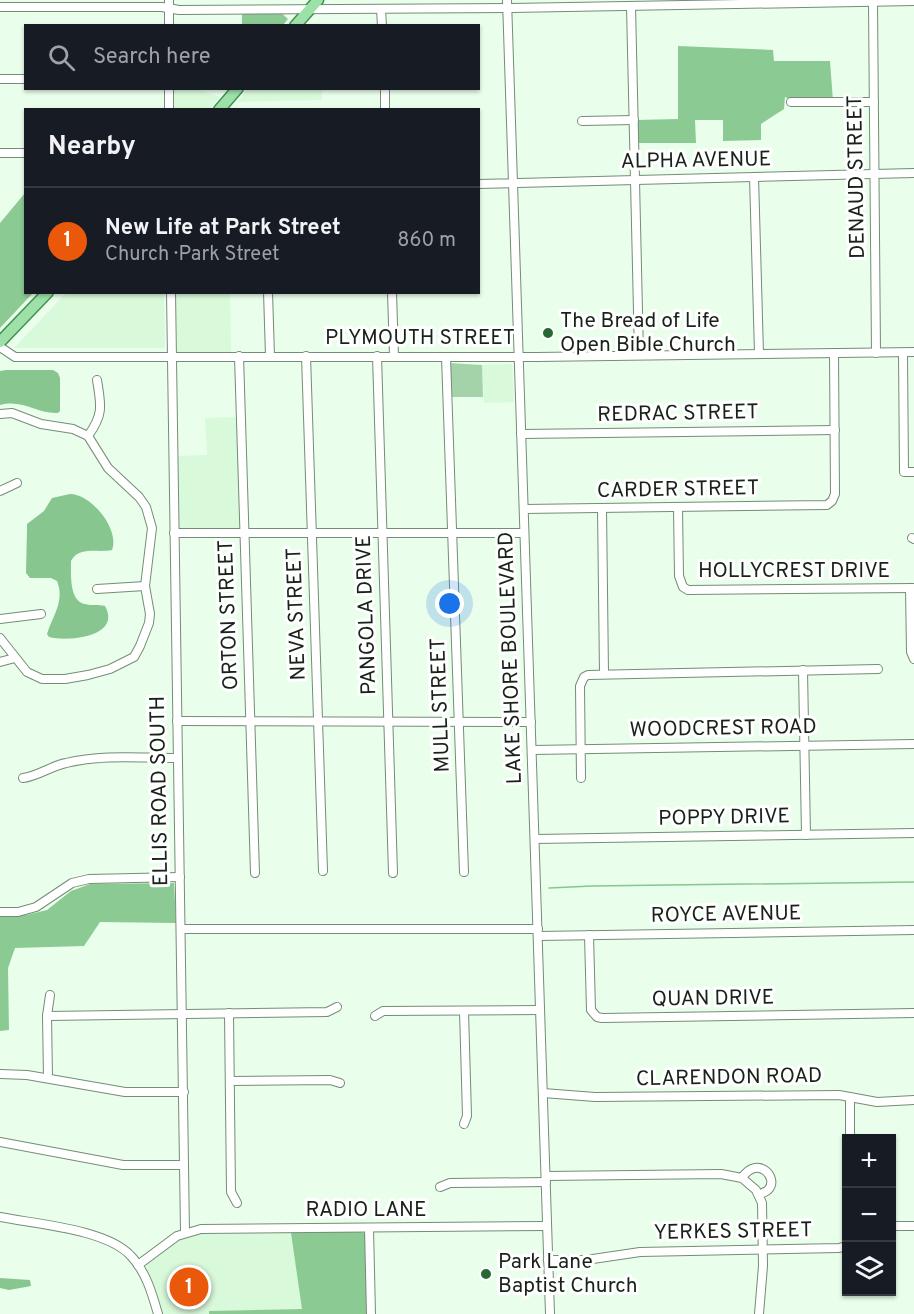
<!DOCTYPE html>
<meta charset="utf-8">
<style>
:root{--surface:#171b24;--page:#242831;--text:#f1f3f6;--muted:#9ea1a6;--line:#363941;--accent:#ea580c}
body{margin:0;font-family:Overpass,sans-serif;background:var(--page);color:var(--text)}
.controls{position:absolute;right:18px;bottom:18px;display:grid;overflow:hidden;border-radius:0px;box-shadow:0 2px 4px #0004}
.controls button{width:54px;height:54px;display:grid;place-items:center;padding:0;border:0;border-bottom:2px solid var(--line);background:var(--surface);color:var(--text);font:30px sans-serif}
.you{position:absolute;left:450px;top:604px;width:21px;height:21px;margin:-15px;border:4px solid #fff;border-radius:50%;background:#1a73e8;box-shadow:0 0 0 9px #1a73e833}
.badge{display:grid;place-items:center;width:39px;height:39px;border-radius:50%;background:var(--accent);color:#fff;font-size:20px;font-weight:700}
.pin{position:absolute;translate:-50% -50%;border:3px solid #fff;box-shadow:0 2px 6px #0006}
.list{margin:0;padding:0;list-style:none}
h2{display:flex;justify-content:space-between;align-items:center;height:78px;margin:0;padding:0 24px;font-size:26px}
h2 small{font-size:20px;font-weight:400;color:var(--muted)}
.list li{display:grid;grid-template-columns:39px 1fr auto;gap:18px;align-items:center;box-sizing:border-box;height:108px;padding:0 24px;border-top:2px solid var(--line)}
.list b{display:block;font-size:22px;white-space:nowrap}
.list p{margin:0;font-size:20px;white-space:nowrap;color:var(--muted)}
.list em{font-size:20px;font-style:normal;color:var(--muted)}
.icon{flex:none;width:33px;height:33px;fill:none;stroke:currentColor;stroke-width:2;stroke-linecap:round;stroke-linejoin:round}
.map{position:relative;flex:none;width:914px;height:1314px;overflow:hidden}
.search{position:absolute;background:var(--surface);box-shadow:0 2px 4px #0004;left:24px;top:24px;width:456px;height:66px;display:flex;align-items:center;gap:15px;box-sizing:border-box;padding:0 21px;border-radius:0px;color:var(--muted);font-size:22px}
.panel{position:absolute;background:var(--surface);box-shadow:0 2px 4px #0004;left:24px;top:108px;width:456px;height:186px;border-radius:0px}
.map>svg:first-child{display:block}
.built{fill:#d9f9db}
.green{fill:#a4d3a9}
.forest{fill:#8cca93}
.water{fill:#87c68e}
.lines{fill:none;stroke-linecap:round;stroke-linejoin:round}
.stream{stroke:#87c68e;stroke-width:1.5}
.minor-casing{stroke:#758c77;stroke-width:10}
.major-casing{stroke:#459152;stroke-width:13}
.minor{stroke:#fff;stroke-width:8}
.major{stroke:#9de1a9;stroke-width:10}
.poi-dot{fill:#266833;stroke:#fff;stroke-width:2}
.labels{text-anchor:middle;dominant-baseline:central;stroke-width:6;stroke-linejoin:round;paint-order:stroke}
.street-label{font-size:21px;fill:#19221a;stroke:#fff}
.poi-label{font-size:21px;fill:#19221a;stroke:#fff;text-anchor:start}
</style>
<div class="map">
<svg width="914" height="1314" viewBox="0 0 914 1314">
<rect width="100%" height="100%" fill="#e9feeb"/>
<g class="built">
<polygon points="249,88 322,89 322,100 237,102"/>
<polygon points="173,89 197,89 220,97 209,109 174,109"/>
<polygon points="66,293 164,293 165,348 14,348"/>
<polygon points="175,293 230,293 231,353 179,354 177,351"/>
<polygon points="512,364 514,402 484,403 482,365"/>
<polygon points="239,417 241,529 180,530 178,527 176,456 207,455 205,418"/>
<polygon points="291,1233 303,1309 209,1311 209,1314 161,1314 146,1266 151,1260 186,1234"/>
</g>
<polygon class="green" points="449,363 482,365 483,397 450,397"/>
<g class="forest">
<polygon points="242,11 280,12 288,19 283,25 242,26"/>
<polygon points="678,46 773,50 774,61 830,61 833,101 791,100 785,97 784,109 761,124 761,140 723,141 723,120 695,120 696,143 638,143 636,120 678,119"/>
<polygon points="25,193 26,292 33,293 0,328 0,223"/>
<polygon points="174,883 176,923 100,922 84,946 15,948 8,968 9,1030 0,1031 0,916 26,915 47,910 71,891 90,884"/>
<polygon points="356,1231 365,1233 367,1236 368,1314 209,1314 209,1311 302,1309 291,1233"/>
</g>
<g class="water">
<path d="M6 370H53L58 373 60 378V411L58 413C36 414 24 399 0 405V371Z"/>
<path d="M70 494C91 494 120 529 112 550 98 553 79 546 71 561 71 574 69 601 85 604 92 606 98 604 105 606 122 637 68 642 49 637L47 634C53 615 65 601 57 581L51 578H30L26 573 27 529V524L44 511 52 498Z"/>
<polygon points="0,1278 30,1280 31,1286 9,1290 0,1288"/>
</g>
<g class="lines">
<polyline class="stream" points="549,888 592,886 914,882"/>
<g class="minor-casing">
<g id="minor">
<polyline points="507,0 550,1314"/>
<polyline points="873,2 876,353"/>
<polyline points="631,6 639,355"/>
<polyline points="0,7 162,7 179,10 511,8 914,1"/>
<polyline points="381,9 382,26"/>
<polyline points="169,26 169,0"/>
<polyline points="0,79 26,79"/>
<polyline points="169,88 169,110"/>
<polyline points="385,88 385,110"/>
<polyline points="791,102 874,102"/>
<polyline points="582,121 634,120"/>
<polyline points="0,153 26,153"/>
<polyline points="754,177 759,353"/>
<polyline points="478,184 914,173"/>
<polyline points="171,292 185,1232"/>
<polyline points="268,292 270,356"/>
<polyline points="392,292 394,356"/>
<polyline points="0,347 15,357 536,357 914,352"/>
<polyline points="903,353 904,472 914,472"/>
<polyline points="239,356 255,873"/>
<polyline points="306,356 323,871"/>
<polyline points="377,356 393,873"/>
<polyline points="446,357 464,872"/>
<polyline points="0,414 12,413 41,424 73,429 88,436 108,468 139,497 146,507 152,528 145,586 150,614 149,623 140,646 134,657 110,669 88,675 65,679 42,679 27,672 0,638"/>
<polyline points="521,434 835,430"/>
<path d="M88 436C104 414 101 405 97 380"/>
<polyline points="0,491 17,483"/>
<polyline points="602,508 604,673"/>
<polyline points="678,508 679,576 683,587 688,590 914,588"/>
<polyline points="524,509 827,505 832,501 835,494 834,353"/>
<polyline points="174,533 524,533"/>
<polyline points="912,538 914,539"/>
<polyline points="910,588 911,652 914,659"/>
<polyline points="97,589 145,586"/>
<polyline points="0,619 41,614"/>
<polyline points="0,662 15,658"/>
<polyline points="803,670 806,835"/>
<polyline points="177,721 531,722"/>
<polyline points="532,750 914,744"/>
<path d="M23 778C38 776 51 766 66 763 102 754 141 758 177 758"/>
<polyline points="581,778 580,686 584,677 588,675 878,669"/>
<polyline points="535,839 914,833"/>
<polyline points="0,912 18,912 36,907 72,883 89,879 180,877"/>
<polyline points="181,929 538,929"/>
<polyline points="589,935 591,1010 597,1017 602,1018 914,1013"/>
<polyline points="538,936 914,930"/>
<polyline points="229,1013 231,1192 237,1203"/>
<polyline points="47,1016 327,1012 337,1007"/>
<polyline points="375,1016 383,1011 540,1010"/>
<polyline points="0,1074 27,1075 125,1092 184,1092"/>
<polyline points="48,1078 47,1016 50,995"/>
<polyline points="230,1081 330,1080 340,1083"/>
<polyline points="543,1093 595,1097 839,1095 877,1102 914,1100"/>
<polyline points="850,1097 850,1138"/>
<polyline points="464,1124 467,1116 464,1011"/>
<polyline points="0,1142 123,1165 184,1165"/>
<polyline points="546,1176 721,1174 742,1178 756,1190 762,1203 763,1266 759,1314"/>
<path d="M742 1178C757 1154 780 1178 768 1190 766 1192 762 1193 759 1195"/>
<polyline points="440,1187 450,1183 546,1182"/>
<path d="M0 1217C35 1224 107 1229 131 1256 146 1272 152 1293 158 1314"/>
<polyline points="892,1226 914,1226"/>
<polyline points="369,1228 371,1314"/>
<polyline points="548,1260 586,1260 640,1252 839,1248 846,1246"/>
<polyline points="138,1265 177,1236 201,1229 547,1226"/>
</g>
</g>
<g class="major-casing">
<g id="major">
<polyline points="295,26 318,0"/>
<polyline points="219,110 238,88"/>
<polyline points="0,342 48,292"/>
</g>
</g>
<use href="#minor" class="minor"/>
<use href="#major" class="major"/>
</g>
<g class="poi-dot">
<circle cx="548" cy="333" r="6"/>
<circle cx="486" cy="1274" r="6"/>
</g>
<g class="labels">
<g class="street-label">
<text transform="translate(696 161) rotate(-1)">ALPHA AVENUE</text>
<text transform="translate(857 177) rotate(-91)">DENAUD STREET</text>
<text x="420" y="338">PLYMOUTH STREET</text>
<text transform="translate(678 414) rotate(-1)">REDRAC STREET</text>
<text transform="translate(678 490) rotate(-1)">CARDER STREET</text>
<text x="794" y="571">HOLLYCREST DRIVE</text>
<text transform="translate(297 614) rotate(-92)">NEVA STREET</text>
<text transform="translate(229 615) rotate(-92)">ORTON STREET</text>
<text transform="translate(367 615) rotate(-92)">PANGOLA DRIVE</text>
<text transform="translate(511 658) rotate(-92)">LAKE SHORE BOULEVARD</text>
<text transform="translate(441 705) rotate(-92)">MULL STREET</text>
<text transform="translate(723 729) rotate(-1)">WOODCREST ROAD</text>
<text transform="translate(160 791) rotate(-91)">ELLIS ROAD SOUTH</text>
<text transform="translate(724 818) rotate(-1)">POPPY DRIVE</text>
<text transform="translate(726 915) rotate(-1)">ROYCE AVENUE</text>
<text transform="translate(713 999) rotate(-1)">QUAN DRIVE</text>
<text transform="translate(729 1078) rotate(-1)">CLARENDON ROAD</text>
<text x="366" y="1210">RADIO LANE</text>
<text transform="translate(733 1232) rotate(-1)">YERKES STREET</text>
</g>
<g class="poi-label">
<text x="560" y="321">The Bread of Life<tspan x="560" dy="24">Open Bible Church</tspan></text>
<text x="498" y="1262">Park Lane<tspan x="498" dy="24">Baptist Church</tspan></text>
</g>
</g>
</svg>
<div class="controls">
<button>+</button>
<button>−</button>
<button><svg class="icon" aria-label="layers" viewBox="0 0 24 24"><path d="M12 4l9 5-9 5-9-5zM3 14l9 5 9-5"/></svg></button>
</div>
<div class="you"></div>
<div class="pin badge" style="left:189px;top:1287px">1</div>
<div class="search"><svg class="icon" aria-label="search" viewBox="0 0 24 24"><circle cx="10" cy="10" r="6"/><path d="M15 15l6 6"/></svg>Search here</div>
<section class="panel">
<h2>Nearby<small></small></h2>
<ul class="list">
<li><span class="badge">1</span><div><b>New Life at Park Street</b><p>Church · Park Street</p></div><em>860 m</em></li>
</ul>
</section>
</div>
